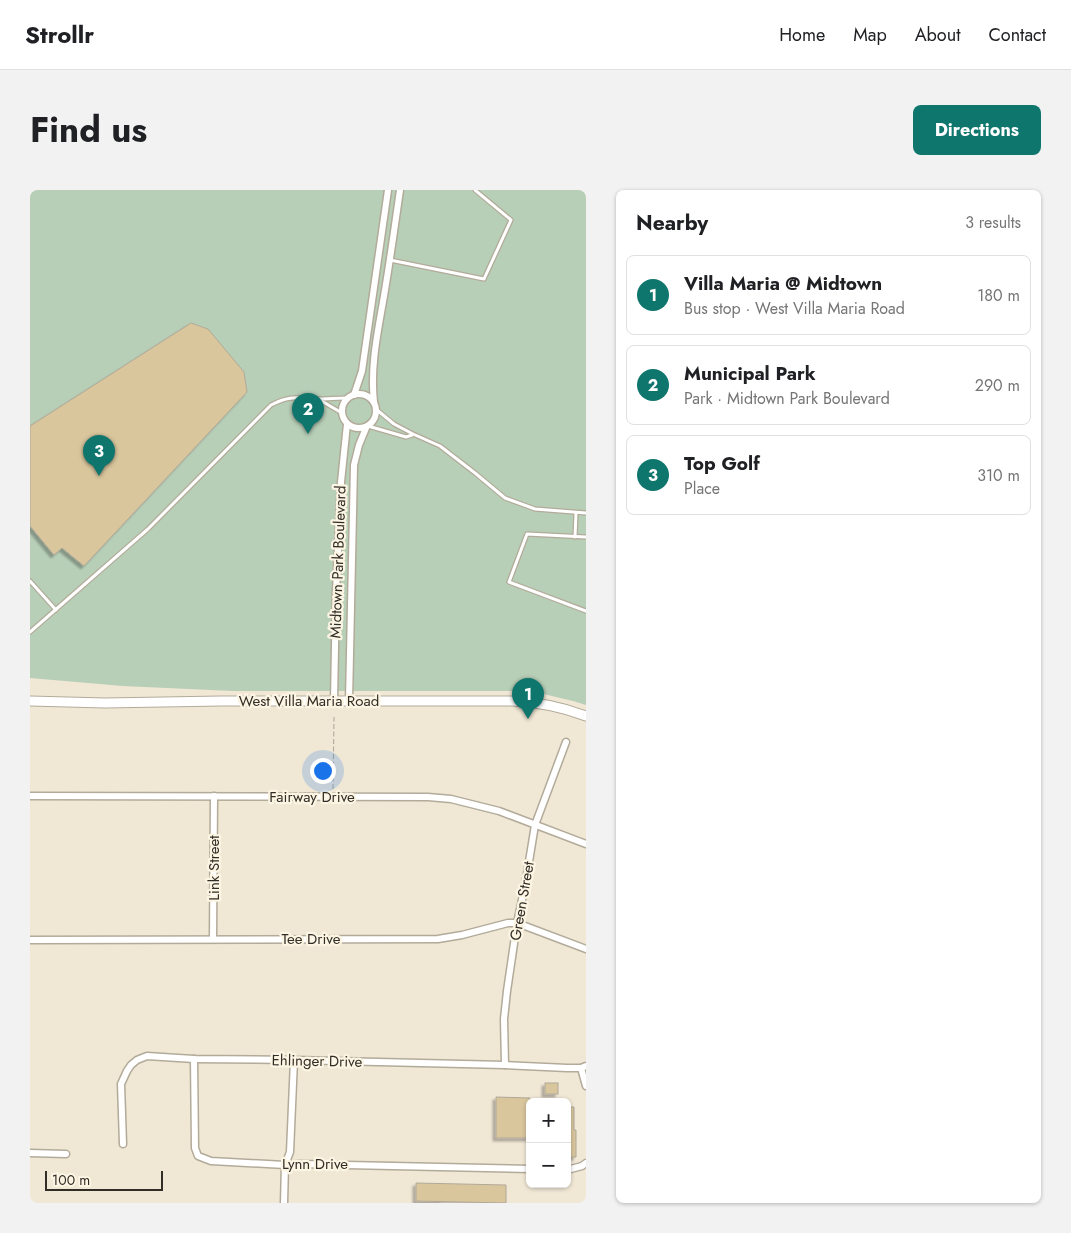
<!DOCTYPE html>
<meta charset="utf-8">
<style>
:root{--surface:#fff;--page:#f2f2f2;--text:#202124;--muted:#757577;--line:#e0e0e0;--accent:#0f766e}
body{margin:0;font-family:Jost,sans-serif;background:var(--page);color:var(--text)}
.controls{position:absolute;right:15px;bottom:15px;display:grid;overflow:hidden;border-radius:8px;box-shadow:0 1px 4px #0004}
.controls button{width:45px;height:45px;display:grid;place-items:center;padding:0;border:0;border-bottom:1px solid var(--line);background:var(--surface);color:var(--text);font:25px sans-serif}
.scale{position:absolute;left:15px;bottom:12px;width:118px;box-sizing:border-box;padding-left:5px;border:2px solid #302d26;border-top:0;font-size:14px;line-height:18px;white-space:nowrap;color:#302d26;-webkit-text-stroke:4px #fdf5e3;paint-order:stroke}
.you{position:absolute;left:292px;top:580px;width:18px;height:18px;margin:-12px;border:4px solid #fff;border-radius:50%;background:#1a73e8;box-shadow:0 0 0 8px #1a73e833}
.badge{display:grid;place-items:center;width:32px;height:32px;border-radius:50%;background:var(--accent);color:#fff;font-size:16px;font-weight:700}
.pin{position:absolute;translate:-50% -41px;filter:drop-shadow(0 1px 2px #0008)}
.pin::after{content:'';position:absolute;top:26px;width:18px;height:15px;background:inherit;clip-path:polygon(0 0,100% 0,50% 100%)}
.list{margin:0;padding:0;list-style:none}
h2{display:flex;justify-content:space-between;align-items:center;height:65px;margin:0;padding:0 20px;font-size:21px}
h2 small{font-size:16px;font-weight:400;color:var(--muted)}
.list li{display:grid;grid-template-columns:32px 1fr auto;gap:15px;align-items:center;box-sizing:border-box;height:80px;margin:0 10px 10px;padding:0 10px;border:1px solid var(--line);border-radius:8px}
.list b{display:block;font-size:19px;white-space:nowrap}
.list p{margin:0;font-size:16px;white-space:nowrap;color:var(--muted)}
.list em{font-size:16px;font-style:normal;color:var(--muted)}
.map{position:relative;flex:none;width:556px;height:1013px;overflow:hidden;border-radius:8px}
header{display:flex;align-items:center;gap:30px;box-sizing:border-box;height:70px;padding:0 25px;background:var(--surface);border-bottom:1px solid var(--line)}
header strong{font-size:24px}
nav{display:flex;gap:28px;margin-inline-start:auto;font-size:18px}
.intro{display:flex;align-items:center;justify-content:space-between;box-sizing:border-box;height:120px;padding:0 30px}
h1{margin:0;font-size:35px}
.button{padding:12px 22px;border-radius:8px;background:var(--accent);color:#fff;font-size:18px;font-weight:700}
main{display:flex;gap:30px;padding:0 30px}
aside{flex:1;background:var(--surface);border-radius:8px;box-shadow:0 1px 4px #0004}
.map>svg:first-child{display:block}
.green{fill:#b7ceb7}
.building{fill:#d9c69d;stroke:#b1a998;filter:url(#shadow)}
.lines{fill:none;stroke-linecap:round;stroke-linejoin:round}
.lane-casing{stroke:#b3ab9a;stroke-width:5.5}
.street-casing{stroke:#b3ab9a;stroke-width:9}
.secondary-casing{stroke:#b3ab9a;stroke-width:11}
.path{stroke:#aca597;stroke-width:1;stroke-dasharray:5 2.5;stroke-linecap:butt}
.lane{stroke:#fff;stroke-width:3}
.street{stroke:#fff;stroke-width:6}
.secondary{stroke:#fff;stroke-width:9}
.labels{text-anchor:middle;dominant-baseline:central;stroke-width:4.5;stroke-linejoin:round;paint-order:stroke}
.street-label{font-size:15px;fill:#302d26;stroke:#fdf5e3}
</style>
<header>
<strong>Strollr</strong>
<nav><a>Home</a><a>Map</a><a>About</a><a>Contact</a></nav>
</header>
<div class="intro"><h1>Find us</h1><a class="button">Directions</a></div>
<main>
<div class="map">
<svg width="556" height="1013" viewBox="0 0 556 1013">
<defs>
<filter id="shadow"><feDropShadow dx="-3" dy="3" stdDeviation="1" flood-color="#0004"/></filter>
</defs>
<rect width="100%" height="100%" fill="#f0e7d5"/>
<polygon class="green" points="0,0 556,0 556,515 543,511 501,501 203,501 93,496 0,488"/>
<g class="building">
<polygon points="161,133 178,139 214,182 217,202 54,376 32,358 24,365 0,336 0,236"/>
<rect x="515" y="893" width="13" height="11"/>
<polygon points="466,907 500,908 500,948 466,948"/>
<polygon points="537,917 544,917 544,940 546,940 546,967 537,967"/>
<polygon points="386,993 476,995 476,1013 386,1011"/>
</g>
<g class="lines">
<g class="lane-casing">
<g id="lane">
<polyline points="360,70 454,89 481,30 445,0"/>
<polyline points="288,209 312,223"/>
<polyline points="347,220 364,234 383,244 410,256 445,283 475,308 505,319 556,323"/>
<polyline points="338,236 376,247 382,245"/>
<polyline points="545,347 546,323"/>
<polyline points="556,347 497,344 479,392 556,421"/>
<polyline points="0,391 26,420"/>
<path d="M0 442 118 339 241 215C260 205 267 208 287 209 297 209 308 208 318 208"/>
</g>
</g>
<g class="street-casing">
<g id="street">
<circle cx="329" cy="221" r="17"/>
<polyline points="324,205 332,181 358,0"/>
<path d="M344 212C340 176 348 141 354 106 360 71 365 35 370 0"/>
<polyline points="304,511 306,402 311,292 317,234"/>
<polyline points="319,511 324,275 329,255 336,238"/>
<polyline points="0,606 398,607 421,609 469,621 556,654"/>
<polyline points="183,749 184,606"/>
<polyline points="0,750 408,749 432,745 478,733 487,733 556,759"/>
<polyline points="164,869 165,958 168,966 181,971 255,975 269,974 500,979"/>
<polyline points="475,875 474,829 477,801 487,733 495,696 505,635 536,552"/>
<polyline points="551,878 556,896"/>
<polyline points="93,954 91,894 97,881 101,875 107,870 117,866 164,869 264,870 475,875 537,878 551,878 556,876"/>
<polyline points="0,963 36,964"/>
<polyline points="537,980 552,976 556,973"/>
<polyline points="254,1013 255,975 260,962 264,870"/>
</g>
</g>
<g class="secondary-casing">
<path id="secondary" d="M0 511 75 513 191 511H482C507 512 532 517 556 526"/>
</g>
<polyline class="path" points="303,599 304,527"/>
<use href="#lane" class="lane"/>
<use href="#street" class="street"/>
<use href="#secondary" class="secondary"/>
</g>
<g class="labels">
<g class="street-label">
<text transform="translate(308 372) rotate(-88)">Midtown Park Boulevard</text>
<text x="279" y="511">West Villa Maria Road</text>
<text x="282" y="607">Fairway Drive</text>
<text transform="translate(184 678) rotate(-90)">Link Street</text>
<text transform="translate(492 711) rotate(-80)">Green Street</text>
<text x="281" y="749">Tee Drive</text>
<text transform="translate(287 871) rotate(1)">Ehlinger Drive</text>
<text x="285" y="974">Lynn Drive</text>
</g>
</g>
</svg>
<div class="controls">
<button>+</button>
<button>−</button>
</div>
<div class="scale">100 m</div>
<div class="you"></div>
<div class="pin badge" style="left:498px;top:529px">1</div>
<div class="pin badge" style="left:278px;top:244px">2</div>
<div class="pin badge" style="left:69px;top:286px">3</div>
</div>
<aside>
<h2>Nearby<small>3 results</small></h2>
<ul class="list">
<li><span class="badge">1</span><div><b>Villa Maria @ Midtown</b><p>Bus stop · West Villa Maria Road</p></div><em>180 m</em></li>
<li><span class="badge">2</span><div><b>Municipal Park</b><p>Park · Midtown Park Boulevard</p></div><em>290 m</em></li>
<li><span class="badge">3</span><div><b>Top Golf</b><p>Place</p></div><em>310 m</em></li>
</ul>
</aside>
</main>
